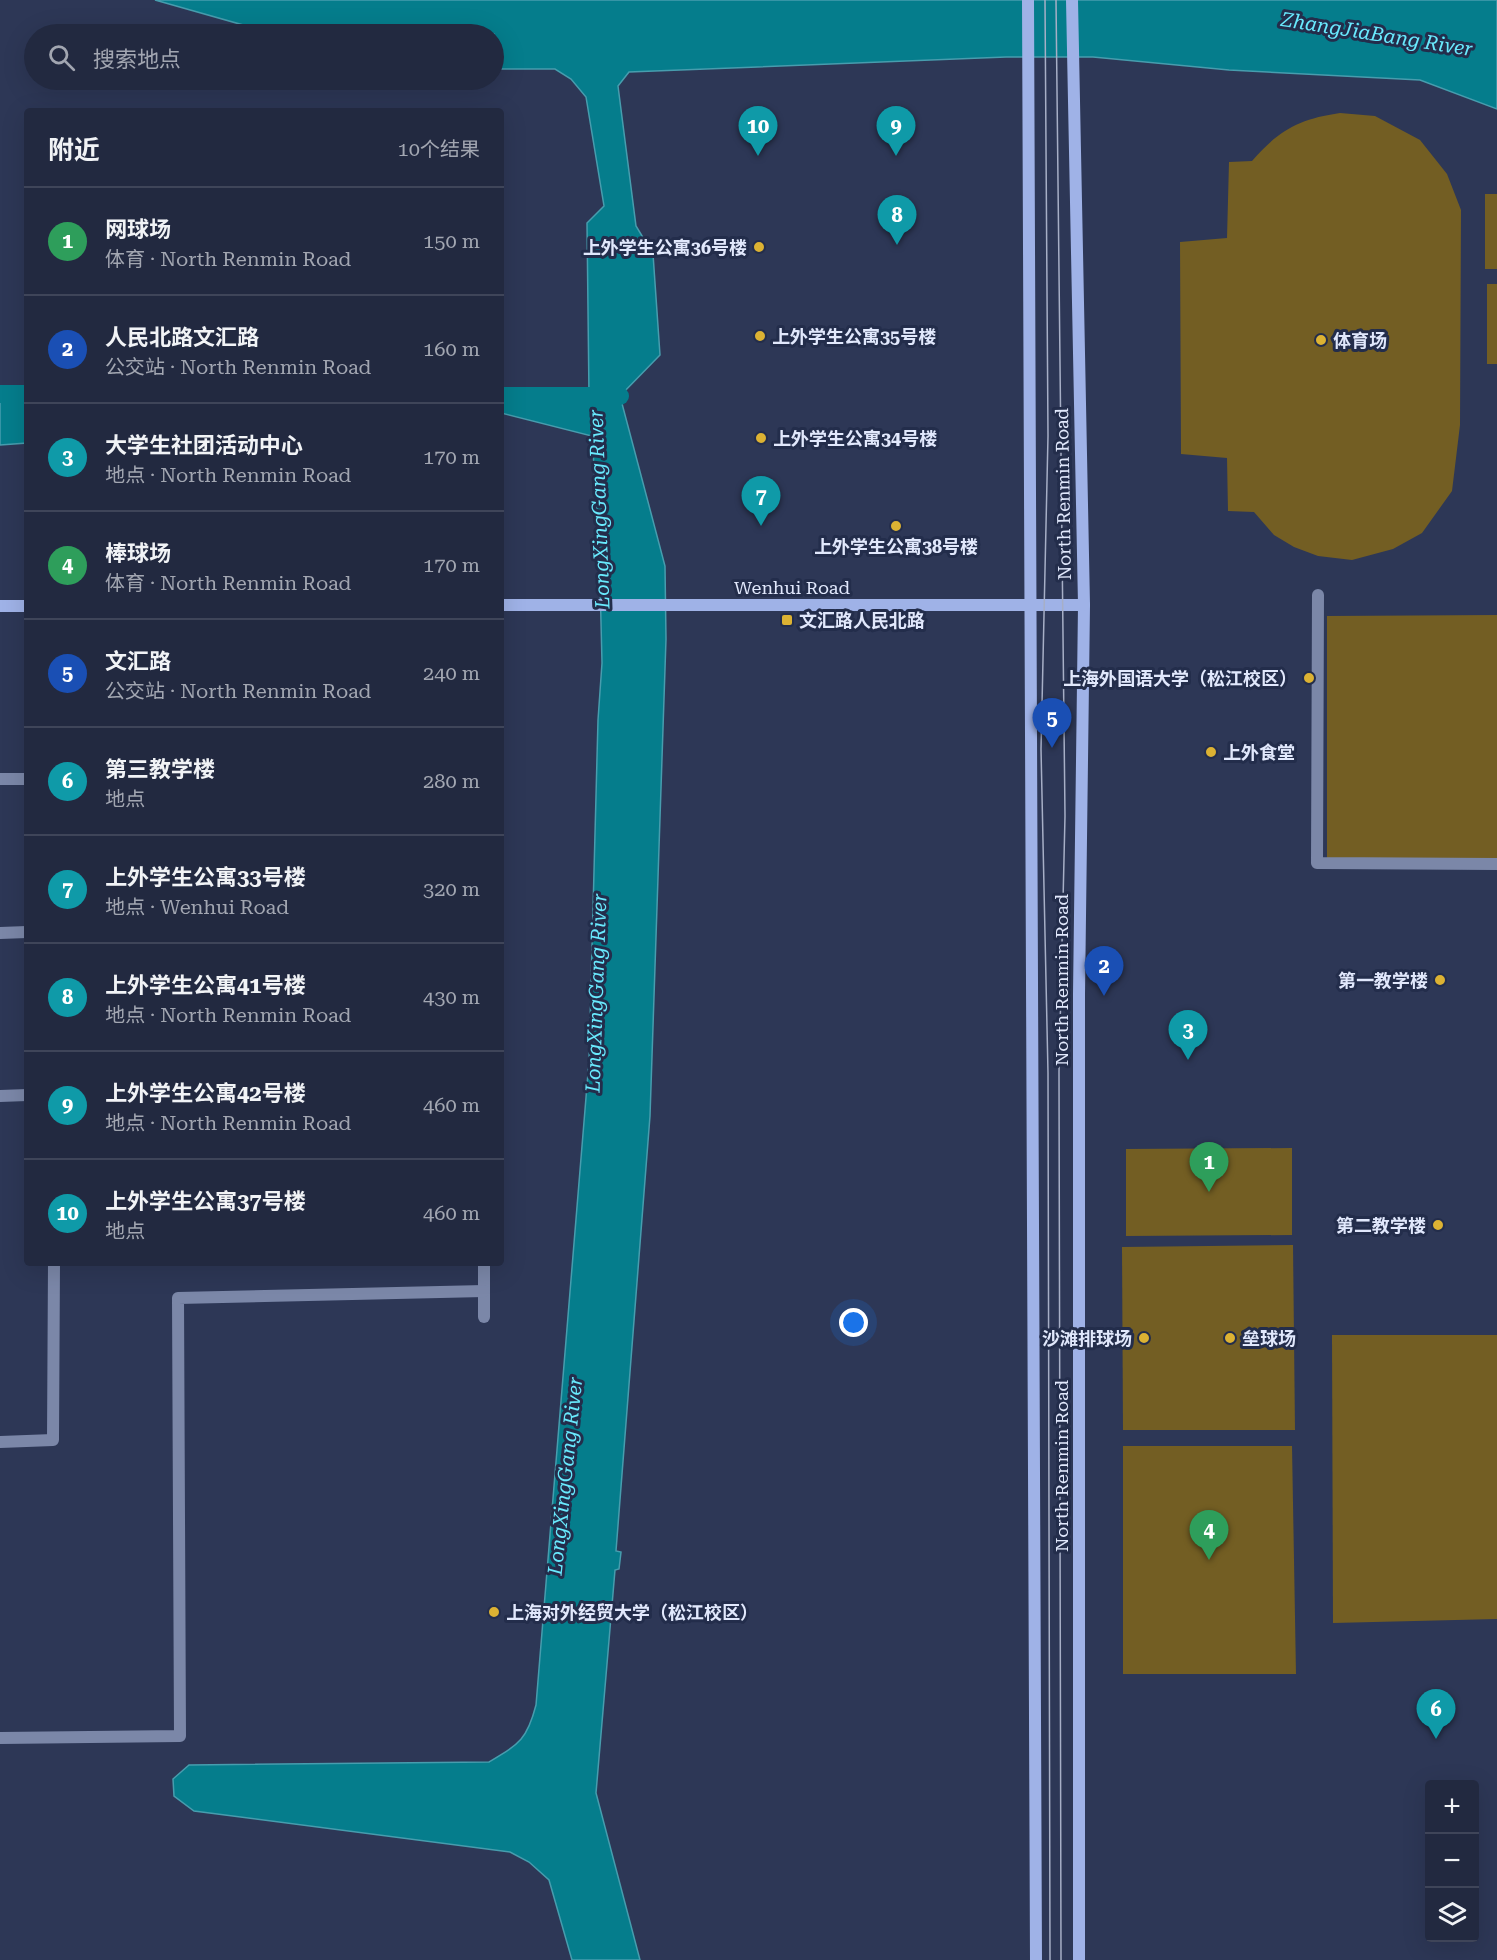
<!DOCTYPE html>
<html lang="zh">
<meta charset="utf-8">
<style>
:root{--surface:#222940;--page:#2a3147;--text:#f1f3f6;--muted:#a2a6b1;--line:#3f4559;--accent:#bca0f2}
body{margin:0;font-family:"Roboto Serif","Noto Sans SC",serif;background:var(--page);color:var(--text)}
.controls{position:absolute;right:18px;bottom:18px;display:grid;overflow:hidden;border-radius:6px;box-shadow:0 6px 24px #0002}
.controls button{width:54px;height:54px;display:grid;place-items:center;padding:0;border:0;border-bottom:2px solid var(--line);background:var(--surface);color:var(--text);font:30px sans-serif}
.you{position:absolute;left:854px;top:1323px;width:21px;height:21px;margin:-15px;border:4px solid #fff;border-radius:50%;background:#1a73e8;box-shadow:0 0 0 9px #1a73e833}
.badge{display:grid;place-items:center;width:39px;height:39px;border-radius:50%;background:var(--accent);color:#fff;font-size:20px;font-weight:700}
.pin{position:absolute;translate:-50% -50px;filter:drop-shadow(0 2px 3px #0008)}
.pin::after{content:'';position:absolute;top:32px;width:21px;height:18px;background:inherit;clip-path:polygon(0 0,100% 0,50% 100%)}
.list{margin:0;padding:0;list-style:none}
h2{display:flex;justify-content:space-between;align-items:center;height:78px;margin:0;padding:0 24px;font-size:26px}
h2 small{font-size:20px;font-weight:400;color:var(--muted)}
.list li{display:grid;grid-template-columns:39px 1fr auto;gap:18px;align-items:center;box-sizing:border-box;height:108px;padding:0 24px;border-top:2px solid var(--line)}
.list b{display:block;font-size:22px;white-space:nowrap}
.list p{margin:0;font-size:20px;white-space:nowrap;color:var(--muted)}
.list em{font-size:20px;font-style:normal;color:var(--muted)}
.icon{flex:none;width:33px;height:33px;fill:none;stroke:currentColor;stroke-width:2;stroke-linecap:round;stroke-linejoin:round}
.map{position:relative;flex:none;width:1497px;height:1960px;overflow:hidden}
.search{position:absolute;background:var(--surface);box-shadow:0 6px 24px #0002;left:24px;top:24px;width:480px;height:66px;display:flex;align-items:center;gap:15px;box-sizing:border-box;padding:0 21px;border-radius:33px;color:var(--muted);font-size:22px}
.panel{position:absolute;background:var(--surface);box-shadow:0 6px 24px #0002;left:24px;top:108px;width:480px;height:1158px;border-radius:6px}
.map>svg:first-child{display:block}
.green{fill:#735e23}
.water{fill:#057d8c;stroke:#479dae;stroke-width:1.5}
.lines{fill:none;stroke-linecap:round;stroke-linejoin:round}
.canal{stroke:#057d8c;stroke-width:18}
.pedestrian{stroke:#7b87a8;stroke-width:12}
.secondary{stroke:#9fb2e7;stroke-width:12}
.tram{stroke:#a7afc6;stroke-width:1.5}
.poi-dot{fill:#dcb233;stroke:#232d4b;stroke-width:2}
.labels{text-anchor:middle;dominant-baseline:central;stroke-width:6;stroke-linejoin:round;paint-order:stroke}
.poi-label{font-size:18px;font-weight:bold;fill:#e1e8fc;stroke:#232d4b;text-anchor:start}
.street-label{font-size:18px;fill:#e1e8fc;stroke:#232d4b}
.water-label{font-size:20px;font-style:italic;fill:#69eafe;stroke:#232d4b}
</style>
<div class="map">
<svg width="1497" height="1960" viewBox="0 0 1497 1960">
<rect width="100%" height="100%" fill="#2d3756"/>
<g class="green">
<path d="M1340 113 1375 116 1420 140 1447 174 1461 210 1460 425 1452 491 1422 533 1393 549 1352 560 1318 556 1294 547 1274 535 1254 512 1228 511 1227 458 1181 454 1180 242 1227 238 1229 162 1252 161C1279 130 1299 119 1340 113Z"/>
<rect x="1485" y="194" width="12" height="75"/>
<rect x="1487" y="284" width="10" height="80"/>
<polygon points="1497,615 1497,860 1327,859 1327,616"/>
<polygon points="1292,1148 1292,1235 1126,1236 1126,1149"/>
<polygon points="1293,1245 1295,1430 1123,1430 1122,1247"/>
<polygon points="1332,1335 1497,1335 1497,1619 1333,1623"/>
<polygon points="1123,1446 1292,1446 1296,1674 1123,1674"/>
</g>
<g class="water">
<path d="M155 0H1497V109L1420 80 1229 70 1093 57H1006L629 72 618 86 636 226 653 254 660 355 620 396 665 566 666 639 650 1116 616 1551 621 1552 619 1569 615 1570 596 1793 640 1960H572L549 1880 529 1862 510 1852 194 1811 174 1796 173 1779 189 1765 489 1762C519 1744 527 1740 536 1705L589 1061 598 720 602 663 599 541 592 436 501 413V396H589L587 223 604 206 586 97 571 79 555 69H494V34H275Z"/>
<polygon points="0,398 27,398 27,443 0,445"/>
</g>
<g class="lines">
<g class="canal">
<polyline points="0,394 27,394"/>
<polyline points="501,396 620,396"/>
</g>
<g class="pedestrian">
<polyline points="1318,595 1317,863 1497,864"/>
<polyline points="0,779 27,779"/>
<polyline points="0,933 27,932"/>
<polyline points="0,1096 27,1095"/>
<polyline points="484,1263 484,1317"/>
<polyline points="0,1442 53,1440 54,1263"/>
<polyline points="0,1738 180,1736 178,1298 484,1291"/>
</g>
<g class="secondary">
<polyline points="1028,0 1036,1960"/>
<polyline points="1072,0 1084,605 1079,994 1079,1960"/>
<polyline points="501,605 1084,605"/>
<polyline points="0,606 27,606"/>
</g>
<g class="tram">
<polyline points="1045,0 1048,436 1041,749 1048,1073 1050,1960"/>
<polyline points="1056,0 1065,816 1059,1072 1061,1960"/>
</g>
</g>
<g class="poi-dot">
<circle cx="759" cy="247" r="6"/>
<circle cx="760" cy="336" r="6"/>
<circle cx="1321" cy="340" r="6"/>
<circle cx="761" cy="438" r="6"/>
<circle cx="896" cy="526" r="6"/>
<rect x="781" y="614" width="12" height="12" rx="3"/>
<circle cx="1309" cy="678" r="6"/>
<circle cx="1211" cy="752" r="6"/>
<circle cx="1440" cy="980" r="6"/>
<circle cx="1438" cy="1225" r="6"/>
<circle cx="1144" cy="1338" r="6"/>
<circle cx="1230" cy="1338" r="6"/>
<circle cx="494" cy="1612" r="6"/>
</g>
<g class="labels">
<g class="poi-label">
<text x="747" y="247" text-anchor="end">上外学生公寓36号楼</text>
<text x="772" y="336">上外学生公寓35号楼</text>
<text x="1333" y="340">体育场</text>
<text x="773" y="438">上外学生公寓34号楼</text>
<text x="896" y="546" text-anchor="middle">上外学生公寓38号楼</text>
<text x="799" y="620">文汇路人民北路</text>
<text x="1297" y="678" text-anchor="end">上海外国语大学（松江校区）</text>
<text x="1223" y="752">上外食堂</text>
<text x="1428" y="980" text-anchor="end">第一教学楼</text>
<text x="1426" y="1225" text-anchor="end">第二教学楼</text>
<text x="1132" y="1338" text-anchor="end">沙滩排球场</text>
<text x="1242" y="1338">垒球场</text>
<text x="506" y="1612">上海对外经贸大学（松江校区）</text>
</g>
<g class="street-label">
<text transform="translate(1063 494) rotate(-91)">North Renmin Road</text>
<text x="792" y="587">Wenhui Road</text>
<text transform="translate(1061 980) rotate(-90)">North Renmin Road</text>
<text transform="translate(1061 1466) rotate(-90)">North Renmin Road</text>
</g>
<g class="water-label">
<text transform="translate(1377 34) rotate(9)">ZhangJiaBang River</text>
<text transform="translate(599 509) rotate(-92)">LongXingGang River</text>
<text transform="translate(596 993) rotate(-88)">LongXingGang River</text>
<text transform="translate(565 1476) rotate(-84)">LongXingGang River</text>
</g>
</g>
</svg>
<div class="controls">
<button>+</button>
<button>−</button>
<button><svg class="icon" aria-label="layers" viewBox="0 0 24 24"><path d="M12 4l9 5-9 5-9-5zM3 14l9 5 9-5"/></svg></button>
</div>
<div class="you"></div>
<div class="pin badge" style="left:1209px;top:1192px;background:#2e9e5b">1</div>
<div class="pin badge" style="left:1104px;top:996px;background:#1a4fb4">2</div>
<div class="pin badge" style="left:1188px;top:1060px;background:#0f9aa8">3</div>
<div class="pin badge" style="left:1209px;top:1560px;background:#2e9e5b">4</div>
<div class="pin badge" style="left:1052px;top:748px;background:#1a4fb4">5</div>
<div class="pin badge" style="left:1436px;top:1739px;background:#0f9aa8">6</div>
<div class="pin badge" style="left:761px;top:526px;background:#0f9aa8">7</div>
<div class="pin badge" style="left:897px;top:245px;background:#0f9aa8">8</div>
<div class="pin badge" style="left:896px;top:156px;background:#0f9aa8">9</div>
<div class="pin badge" style="left:758px;top:156px;background:#0f9aa8">10</div>
<div class="search"><svg class="icon" aria-label="search" viewBox="0 0 24 24"><circle cx="10" cy="10" r="6"/><path d="M15 15l6 6"/></svg>搜索地点</div>
<section class="panel">
<h2>附近<small>10个结果</small></h2>
<ul class="list">
<li><span class="badge" style="background:#2e9e5b">1</span><div><b>网球场</b><p>体育 · North Renmin Road</p></div><em>150 m</em></li>
<li><span class="badge" style="background:#1a4fb4">2</span><div><b>人民北路文汇路</b><p>公交站 · North Renmin Road</p></div><em>160 m</em></li>
<li><span class="badge" style="background:#0f9aa8">3</span><div><b>大学生社团活动中心</b><p>地点 · North Renmin Road</p></div><em>170 m</em></li>
<li><span class="badge" style="background:#2e9e5b">4</span><div><b>棒球场</b><p>体育 · North Renmin Road</p></div><em>170 m</em></li>
<li><span class="badge" style="background:#1a4fb4">5</span><div><b>文汇路</b><p>公交站 · North Renmin Road</p></div><em>240 m</em></li>
<li><span class="badge" style="background:#0f9aa8">6</span><div><b>第三教学楼</b><p>地点</p></div><em>280 m</em></li>
<li><span class="badge" style="background:#0f9aa8">7</span><div><b>上外学生公寓33号楼</b><p>地点 · Wenhui Road</p></div><em>320 m</em></li>
<li><span class="badge" style="background:#0f9aa8">8</span><div><b>上外学生公寓41号楼</b><p>地点 · North Renmin Road</p></div><em>430 m</em></li>
<li><span class="badge" style="background:#0f9aa8">9</span><div><b>上外学生公寓42号楼</b><p>地点 · North Renmin Road</p></div><em>460 m</em></li>
<li><span class="badge" style="background:#0f9aa8">10</span><div><b>上外学生公寓37号楼</b><p>地点</p></div><em>460 m</em></li>
</ul>
</section>
</div>
